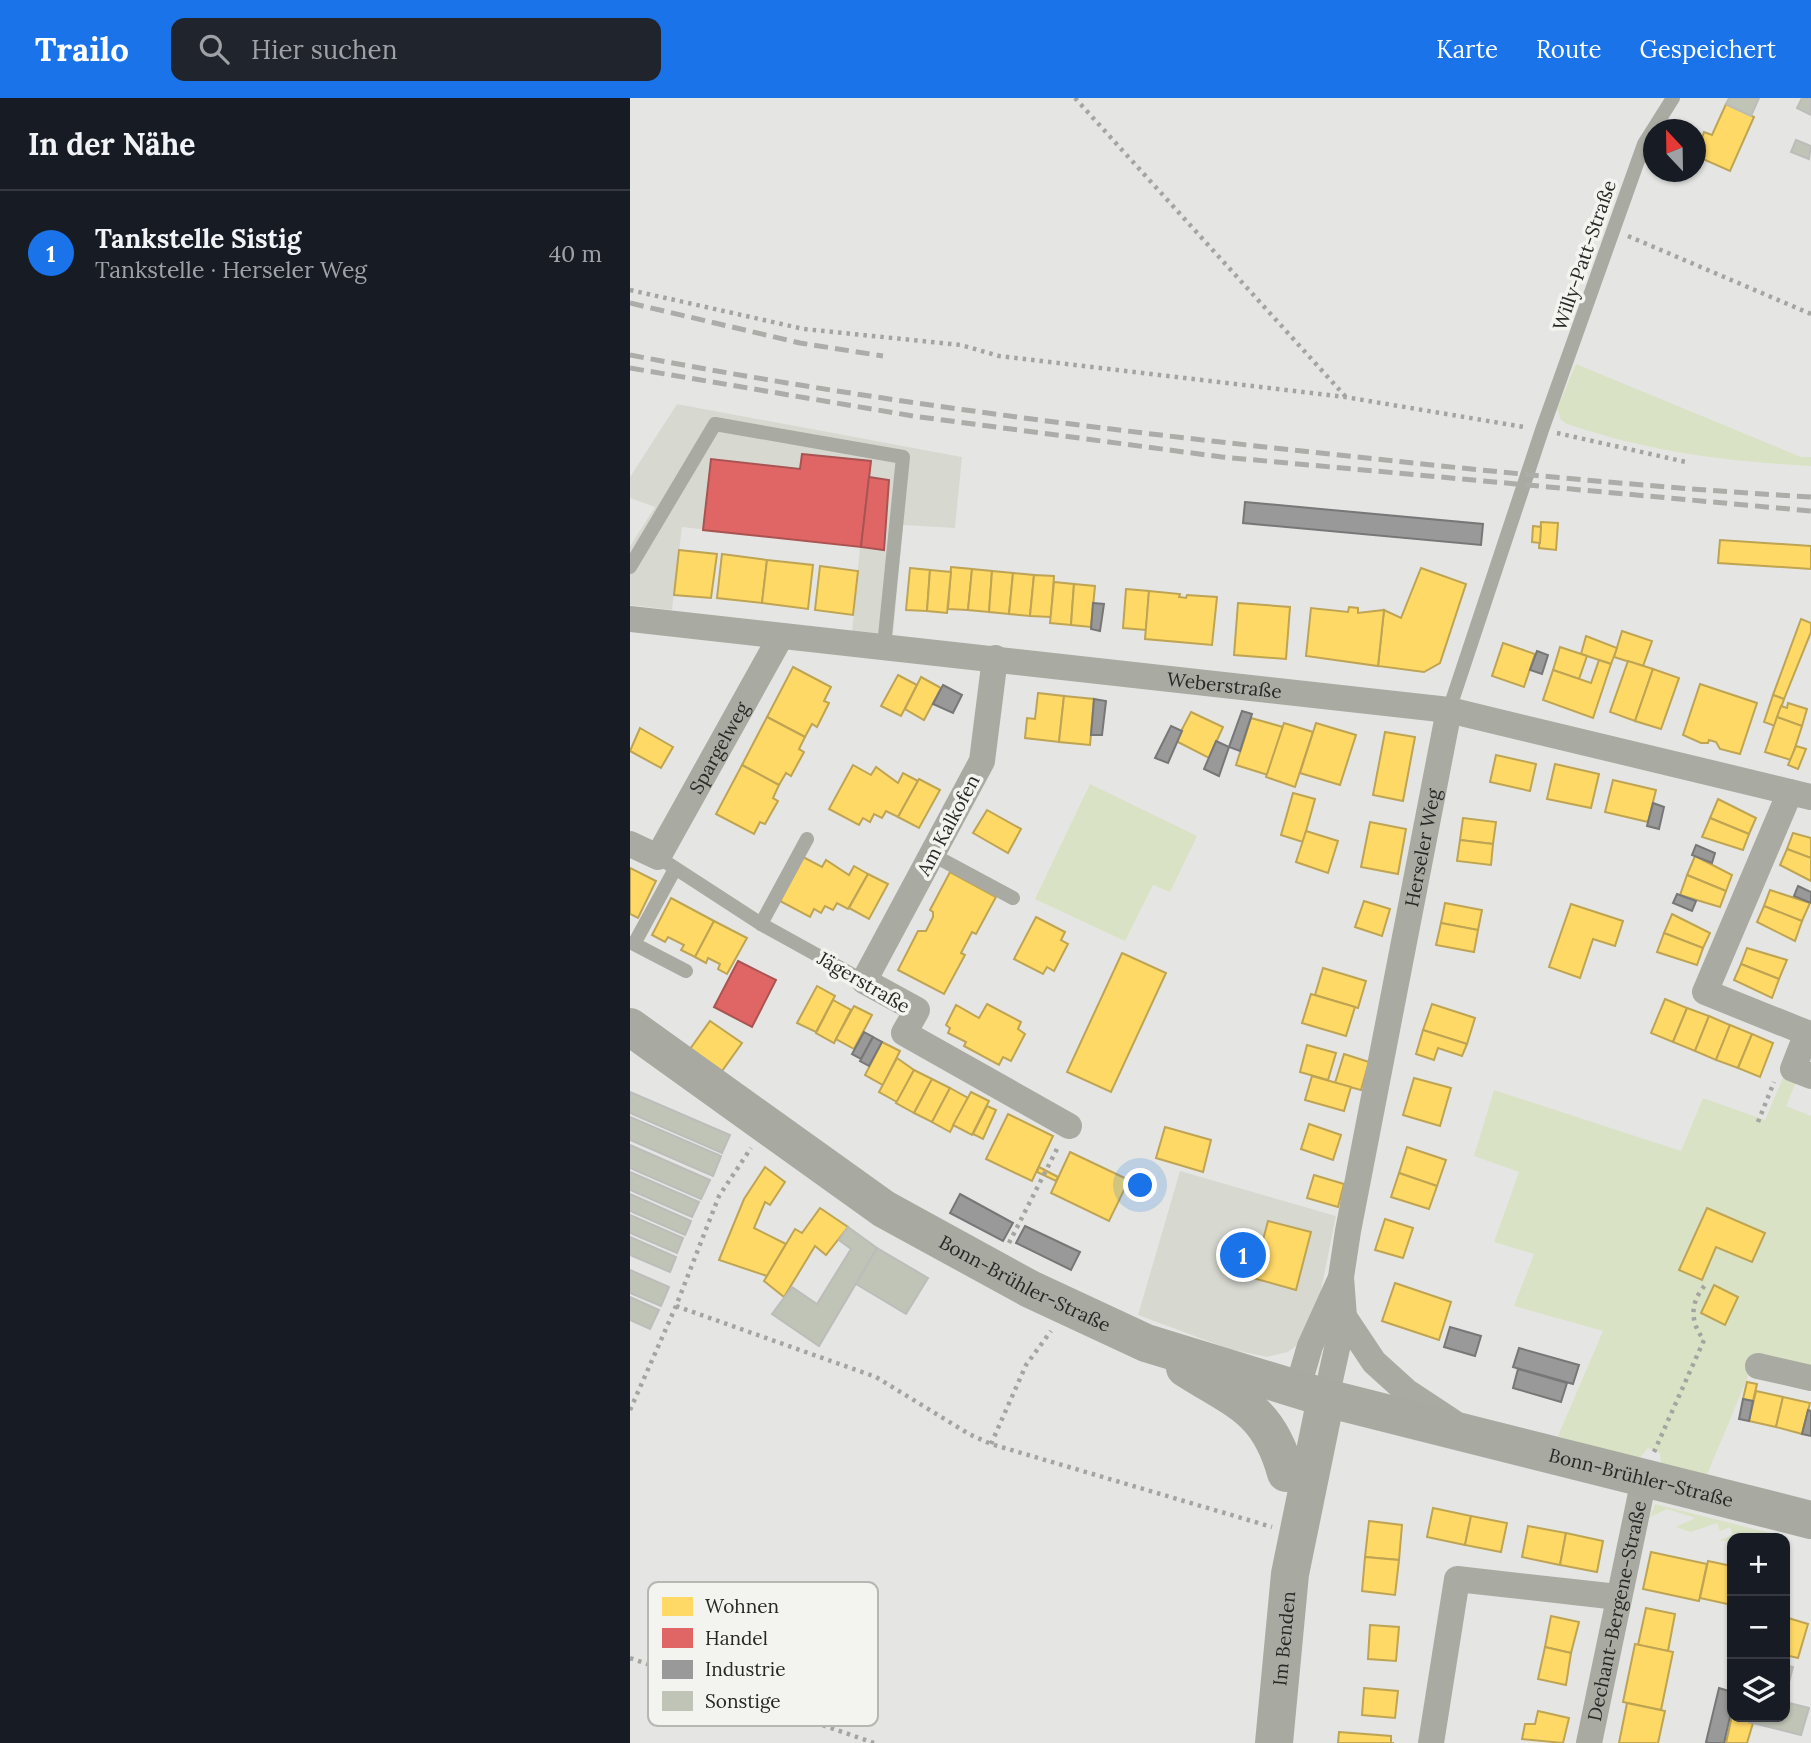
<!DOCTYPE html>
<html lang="de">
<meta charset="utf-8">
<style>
:root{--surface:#171b24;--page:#20242c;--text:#f1f3f6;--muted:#9ea1a6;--line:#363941;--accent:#1a73e8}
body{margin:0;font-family:Lora,serif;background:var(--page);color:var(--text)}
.controls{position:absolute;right:21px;bottom:21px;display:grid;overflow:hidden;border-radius:14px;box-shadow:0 2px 5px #0004}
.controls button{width:63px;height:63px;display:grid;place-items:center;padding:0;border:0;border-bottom:2px solid var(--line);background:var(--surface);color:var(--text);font:35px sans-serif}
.compass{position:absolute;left:1013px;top:21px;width:63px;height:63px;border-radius:50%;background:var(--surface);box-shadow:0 2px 5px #0004;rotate:338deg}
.you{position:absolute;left:511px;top:1088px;width:24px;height:24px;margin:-18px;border:5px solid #fff;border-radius:50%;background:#1a73e8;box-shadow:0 0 0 10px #1a73e833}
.badge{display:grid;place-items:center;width:46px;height:46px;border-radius:50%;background:var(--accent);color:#fff;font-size:23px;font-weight:700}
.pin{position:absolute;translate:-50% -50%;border:4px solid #fff;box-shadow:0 2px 7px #0006}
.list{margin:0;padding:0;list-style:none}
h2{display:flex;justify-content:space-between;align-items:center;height:91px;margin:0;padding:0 28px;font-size:30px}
h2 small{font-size:23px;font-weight:400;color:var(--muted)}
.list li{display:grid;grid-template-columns:46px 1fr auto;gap:21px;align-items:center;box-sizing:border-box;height:126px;padding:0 28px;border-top:2px solid var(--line)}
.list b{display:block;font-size:26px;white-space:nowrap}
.list p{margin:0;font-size:23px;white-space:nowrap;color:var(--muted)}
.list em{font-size:23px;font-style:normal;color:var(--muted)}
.icon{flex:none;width:38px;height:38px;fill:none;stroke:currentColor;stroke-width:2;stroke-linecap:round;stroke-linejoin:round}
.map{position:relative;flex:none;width:1181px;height:1645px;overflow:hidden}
header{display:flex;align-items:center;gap:42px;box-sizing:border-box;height:98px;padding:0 35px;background:var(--accent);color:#fff}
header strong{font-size:33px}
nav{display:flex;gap:38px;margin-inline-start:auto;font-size:24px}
.search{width:490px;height:63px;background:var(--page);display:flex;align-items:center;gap:18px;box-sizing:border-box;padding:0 24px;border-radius:14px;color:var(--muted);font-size:26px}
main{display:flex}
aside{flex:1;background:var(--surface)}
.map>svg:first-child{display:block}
.built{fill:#d7d9d1}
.green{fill:#d9e2c4}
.homes{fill:#ffd966;stroke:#bea453;stroke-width:2}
.shops{fill:#e06666;stroke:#a95453;stroke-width:2}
.industry{fill:#999;stroke:#777;stroke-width:2}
.building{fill:#c0c4b6;stroke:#bcbcba;stroke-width:2}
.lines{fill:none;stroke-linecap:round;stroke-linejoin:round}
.path{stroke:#a4a5a1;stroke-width:4.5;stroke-dasharray:3.5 5;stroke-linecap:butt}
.lane{stroke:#a9aaa2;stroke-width:14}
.street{stroke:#a9aaa2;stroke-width:26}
.secondary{stroke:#a8aaa2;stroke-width:38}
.rail{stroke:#acaca8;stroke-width:5;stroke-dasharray:14 7;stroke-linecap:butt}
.labels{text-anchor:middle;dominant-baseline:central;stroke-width:7;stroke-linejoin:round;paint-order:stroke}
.street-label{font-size:19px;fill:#282927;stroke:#f3f4ef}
.key{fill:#f3f4ef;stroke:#b6b7b3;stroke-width:2}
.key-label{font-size:19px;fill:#282927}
</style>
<header>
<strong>Trailo</strong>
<div class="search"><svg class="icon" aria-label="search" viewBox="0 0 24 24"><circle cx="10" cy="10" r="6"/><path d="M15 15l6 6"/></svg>Hier suchen</div>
<nav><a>Karte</a><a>Route</a><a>Gespeichert</a></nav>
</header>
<main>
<aside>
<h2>In der Nähe<small></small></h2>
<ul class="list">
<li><span class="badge">1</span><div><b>Tankstelle Sistig</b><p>Tankstelle · Herseler Weg</p></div><em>40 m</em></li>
</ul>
</aside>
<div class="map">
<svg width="1181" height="1645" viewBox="0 0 1181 1645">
<rect width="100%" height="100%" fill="#e5e6e3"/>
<g class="built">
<polygon points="47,306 332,359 325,430 273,427 263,537 222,534 230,449 52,429 42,512 0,507 0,448 25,409 0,400 0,379"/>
<polygon points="550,1073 706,1118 689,1202 667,1247 658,1254 637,1259 599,1251 508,1217"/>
</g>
<g class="green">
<path d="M946 266 1171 359H1181V368C1093 363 1021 354 937 326L931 322 927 311Z"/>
<polygon points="460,686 567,738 540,794 523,787 495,843 405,801"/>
<polygon points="1153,980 1166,984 1156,1008 1181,1018 1181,1271 1125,1262 1076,1379 1031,1365 1030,1355 1018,1350 1008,1362 928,1338 973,1233 884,1208 904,1156 864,1144 889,1074 844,1058 864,992 1051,1053 1073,1000 1135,1022"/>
<polygon points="1025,1406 1148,1437 1147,1440 1088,1443 1103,1437 1100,1429 1090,1433 1087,1425 1061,1434 1046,1429 1065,1420 1037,1411 1020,1419"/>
</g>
<g class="homes">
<polygon points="1096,6 1124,19 1100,73 1066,58 1074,34 1082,37"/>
<polygon points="911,424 928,425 926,452 909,450"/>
<polygon points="903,428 911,429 910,445 902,444"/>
<polygon points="1090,442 1181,448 1181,471 1088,465"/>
<polygon points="49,452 87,456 81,500 44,497"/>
<polygon points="92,456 137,462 132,505 87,500"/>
<polygon points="137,462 183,467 178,511 132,505"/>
<polygon points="190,468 228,473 223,517 185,512"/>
<polygon points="321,469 342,471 338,512 318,511"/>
<polygon points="280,470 300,472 297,513 276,512"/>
<polygon points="791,470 836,486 810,565 794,574 748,568 754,512 771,520"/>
<polygon points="342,471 362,473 359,514 338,512"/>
<polygon points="300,472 321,474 317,515 297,513"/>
<polygon points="362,473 383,475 379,516 359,514"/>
<polygon points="383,475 404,477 400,518 379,516"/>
<polygon points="404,477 424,478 421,519 400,518"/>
<polygon points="424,484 444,486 441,527 420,525"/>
<polygon points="444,486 465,488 461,529 441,527"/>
<polygon points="496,491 519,493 516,532 493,530"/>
<polygon points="519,493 550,496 549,499 556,500 557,497 587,499 582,547 515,541"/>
<polygon points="608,505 660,509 656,561 604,557"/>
<polygon points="719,509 728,510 728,515 754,512 748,568 676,558 681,510 718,514"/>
<polygon points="1171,521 1181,525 1181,534 1154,601 1143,597"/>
<polygon points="992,533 1022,543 1013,568 984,559"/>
<polygon points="956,538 987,550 981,566 951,556"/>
<polygon points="873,545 905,556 894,589 862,578"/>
<polygon points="930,549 957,558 949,581 923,572"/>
<polygon points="969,562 981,566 963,620 913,602 923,572 961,585"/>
<polygon points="998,563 1023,571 1005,623 980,614"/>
<polygon points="163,569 201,589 194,603 199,605 187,629 182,626 175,639 137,619"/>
<polygon points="1023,571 1049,580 1031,631 1005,623"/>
<polygon points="268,577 287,587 271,618 251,608"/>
<polygon points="291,579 311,590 294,622 275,611"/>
<polygon points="1070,586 1127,605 1110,656 1090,651 1086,644 1079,642 1078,645 1071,645 1053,637"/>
<polygon points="408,595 434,598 429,644 395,640 397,620 405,621"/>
<polygon points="1143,597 1154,601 1145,628 1134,624"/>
<polygon points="434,598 464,601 460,647 429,644"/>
<polygon points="1158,605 1177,611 1172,628 1147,619 1151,608 1157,610"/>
<polygon points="561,614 593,629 579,660 546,643"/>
<polygon points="137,619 175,639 169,651 174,654 161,678 156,675 149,687 112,667"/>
<polygon points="1147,619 1172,628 1161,662 1135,654"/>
<polygon points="621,620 653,629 638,677 606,667"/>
<polygon points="654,625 683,634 665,689 636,679"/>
<polygon points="686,625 726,637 710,687 670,675"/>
<polygon points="10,630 43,649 31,670 0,653"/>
<polygon points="755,634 785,639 773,703 743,697"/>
<polygon points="1166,648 1176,651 1168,671 1158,667"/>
<polygon points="866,657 906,666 900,693 860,684"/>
<polygon points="925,666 969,676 961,710 917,701"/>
<polygon points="112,667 149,687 143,700 148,703 135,726 130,724 124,736 86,716"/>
<polygon points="223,667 241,677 246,669 268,685 273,675 288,683 268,719 256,713 252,720 244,716 240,724 233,720 229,727 199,711"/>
<polygon points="289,681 310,692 289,730 268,719"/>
<polygon points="983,682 1026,692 1018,724 975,714"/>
<polygon points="663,695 685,701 673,744 651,737"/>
<polygon points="1088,701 1126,720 1119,736 1080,720"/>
<polygon points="357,712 391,731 378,755 343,735"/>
<polygon points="833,720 866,724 863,746 830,742"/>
<polygon points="1080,720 1119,736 1113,752 1072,739"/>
<polygon points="740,724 776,731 768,776 731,769"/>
<polygon points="676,733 708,743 698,775 666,764"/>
<polygon points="1163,735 1181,740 1181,760 1157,751"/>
<polygon points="830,742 863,746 861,767 827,763"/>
<polygon points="1157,751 1181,760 1181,783 1150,767"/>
<polygon points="1065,758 1102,777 1096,793 1057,777"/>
<polygon points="173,759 192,769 196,762 219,777 224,768 238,776 218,811 207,805 203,812 195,808 191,815 184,811 180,819 150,803"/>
<polygon points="0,770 26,783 8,820 0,816"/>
<polygon points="320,774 366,799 346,836 342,834 331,855 335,857 314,896 268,872 288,833 296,833 303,819 303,814 300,812"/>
<polygon points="238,776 258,786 239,821 219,810"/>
<polygon points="1057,777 1096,793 1090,809 1050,797"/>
<polygon points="1140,792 1180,805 1172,823 1134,808"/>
<polygon points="41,800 84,823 65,859 51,852 54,847 38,839 35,844 22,837"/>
<polygon points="734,803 760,811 752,838 725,829"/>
<polygon points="815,805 852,812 848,832 811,825"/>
<polygon points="941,806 993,823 985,848 963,841 950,880 919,869"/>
<polygon points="1134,808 1172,823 1165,843 1127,824"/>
<polygon points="1042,816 1080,835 1073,850 1034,835"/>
<polygon points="406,819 435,834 431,842 438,846 424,873 417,869 413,876 384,861"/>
<polygon points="84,823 117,840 97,876 88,871 90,866 78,860 76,865 65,859"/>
<polygon points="811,825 848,832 844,854 806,847"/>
<polygon points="1034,835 1073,850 1067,867 1027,854"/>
<polygon points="1117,850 1157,862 1149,881 1111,866"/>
<polygon points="492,855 536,875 481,994 437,974"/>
<polygon points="1111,866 1149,881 1142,900 1104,882"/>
<polygon points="693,870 736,883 728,910 685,897"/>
<polygon points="187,888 205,898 186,934 167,925"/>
<polygon points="681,896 725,909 716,938 672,925"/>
<polygon points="1035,901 1057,910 1043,944 1021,935"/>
<polygon points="203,902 221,912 204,945 186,935"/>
<polygon points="357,906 391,924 388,931 395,936 381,963 373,959 369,967 334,948 336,944 318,935 320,930 316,927 326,907 349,920"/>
<polygon points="802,906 845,920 837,946 793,932"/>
<polygon points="224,908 242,917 224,951 206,941"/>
<polygon points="1057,910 1079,918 1065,953 1043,944"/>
<polygon points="1079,918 1100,927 1086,962 1065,953"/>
<polygon points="80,923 112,945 92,973 60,951"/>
<polygon points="1100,927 1122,936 1108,970 1086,962"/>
<polygon points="793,932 837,946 832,958 808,950 804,962 786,956"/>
<polygon points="1122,936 1143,945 1130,979 1108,970"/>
<polygon points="252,944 270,953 253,987 235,977"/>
<polygon points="677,947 706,955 698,982 670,974"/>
<polygon points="714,956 739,964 731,992 705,985"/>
<polygon points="267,960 284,972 267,1004 249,994"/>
<polygon points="284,972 302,981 284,1015 266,1005"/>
<polygon points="682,978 721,989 714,1013 675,1002"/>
<polygon points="784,980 821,990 810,1028 773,1017"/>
<polygon points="302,981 320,990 302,1024 284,1015"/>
<polygon points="320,990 338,1000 320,1034 302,1024"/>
<polygon points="341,994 359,1003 342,1037 323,1027"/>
<polygon points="357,1008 366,1012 353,1041 343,1036"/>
<polygon points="378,1016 423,1038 402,1083 356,1061"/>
<polygon points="679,1026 711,1037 703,1062 671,1051"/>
<polygon points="535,1029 581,1042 573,1074 526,1060"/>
<polygon points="777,1049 816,1062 807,1088 769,1075"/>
<polygon points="440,1054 499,1082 479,1123 421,1095"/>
<polygon points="135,1069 155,1084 140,1107 135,1104 124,1130 156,1146 137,1178 89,1162 114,1101"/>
<polygon points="409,1069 428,1079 426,1083 407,1074"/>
<polygon points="769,1075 807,1088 799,1111 761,1099"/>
<polygon points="684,1077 714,1086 708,1109 677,1100"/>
<polygon points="190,1110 218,1129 196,1157 185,1148 154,1199 134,1183 165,1131 172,1135"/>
<polygon points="1077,1110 1135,1135 1122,1164 1086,1149 1072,1182 1049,1172"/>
<polygon points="755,1121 783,1130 773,1160 745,1152"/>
<polygon points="638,1123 681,1134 666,1192 623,1180"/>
<polygon points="765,1185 821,1204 809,1242 752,1223"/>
<polygon points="1084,1187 1108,1199 1095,1227 1071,1215"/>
<polygon points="1117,1284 1127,1286 1123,1303 1113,1301"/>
<polygon points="1126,1293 1153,1299 1146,1329 1119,1323"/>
<polygon points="1153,1299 1180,1305 1172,1336 1146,1329"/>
<polygon points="803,1410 841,1418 835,1447 797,1439"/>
<polygon points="841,1418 877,1425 871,1454 835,1447"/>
<polygon points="739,1423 772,1427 769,1462 735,1459"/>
<polygon points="898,1428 936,1435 930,1467 892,1459"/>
<polygon points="936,1435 973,1443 967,1474 930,1467"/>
<polygon points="1021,1454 1077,1466 1069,1503 1013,1491"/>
<polygon points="735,1459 769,1462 765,1497 732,1493"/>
<polygon points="1078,1463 1102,1468 1102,1507 1070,1500"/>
<polygon points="1016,1510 1045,1516 1038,1553 1008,1547"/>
<polygon points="921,1518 949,1524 941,1555 915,1549"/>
<polygon points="1155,1519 1178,1526 1168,1560 1155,1557"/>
<polygon points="740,1527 769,1529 766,1563 738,1561"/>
<polygon points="1005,1546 1043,1554 1031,1612 993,1604"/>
<polygon points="915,1549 941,1555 936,1587 908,1581"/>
<polygon points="734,1590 768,1593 765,1620 732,1617"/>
<polygon points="997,1605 1035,1613 1028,1645 989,1645"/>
<polygon points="908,1613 939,1620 933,1645 892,1641 895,1626 905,1626"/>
<polygon points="1102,1618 1120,1619 1119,1624 1123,1625 1117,1645 1096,1645"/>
<polygon points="709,1634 761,1638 761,1645 764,1645 708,1645"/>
</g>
<g class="shops">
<polygon points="172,356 241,363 231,449 73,432 81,361 170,371"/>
<polygon points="239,379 259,382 254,452 231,449"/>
<polygon points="108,863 146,882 122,929 84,909"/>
<polygon points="608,1143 624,1148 617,1170 601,1166"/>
</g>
<g class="industry">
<polygon points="615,404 853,426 851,447 613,425"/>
<polygon points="463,505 474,506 470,533 461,531"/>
<polygon points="907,553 918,557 912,576 900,572"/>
<polygon points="313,587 332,597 323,615 303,606"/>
<polygon points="464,601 476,603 472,637 461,637"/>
<polygon points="612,613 622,616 610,653 599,649"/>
<polygon points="541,628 552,633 538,665 525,660"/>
<polygon points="586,643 599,649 589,678 574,671"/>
<polygon points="1023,705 1034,709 1029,731 1017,728"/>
<polygon points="1066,747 1085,755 1082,765 1062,757"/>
<polygon points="1168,788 1181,794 1181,805 1164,798"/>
<polygon points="1047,796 1066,803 1062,813 1043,805"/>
<polygon points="234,934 243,939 231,961 222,956"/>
<polygon points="243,939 252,944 239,968 230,963"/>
<polygon points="330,1096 383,1125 373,1143 320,1115"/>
<polygon points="395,1128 450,1154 441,1172 386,1145"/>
<polygon points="820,1229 851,1238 845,1258 814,1249"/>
<polygon points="889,1250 949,1267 943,1286 883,1269"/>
<polygon points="888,1271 937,1285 931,1304 883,1290"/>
<polygon points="1113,1301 1123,1303 1119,1323 1109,1321"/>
<polygon points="1178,1312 1181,1313 1181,1338 1172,1336"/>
<polygon points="1089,1590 1102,1594 1102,1610 1094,1645 1079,1645 1076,1644"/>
</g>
<g class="building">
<polygon points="1099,0 1129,0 1121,18 1096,6"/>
<polygon points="1172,0 1181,0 1181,17 1167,10"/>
<polygon points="1166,42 1181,48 1179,61 1161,54"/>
<polygon points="0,994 100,1037 92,1055 0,1015"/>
<polygon points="0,1019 91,1058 83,1078 0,1042"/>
<polygon points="0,1047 80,1082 71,1101 0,1070"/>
<polygon points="0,1074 69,1104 62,1119 0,1092"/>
<polygon points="0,1096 61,1123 55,1137 0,1113"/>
<polygon points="0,1117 53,1140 47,1155 0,1135"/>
<polygon points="218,1129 247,1150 189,1248 142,1216 162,1189 187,1206 221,1151 209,1142"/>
<polygon points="0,1139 46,1159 40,1174 0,1157"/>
<polygon points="247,1150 298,1180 276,1216 226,1186"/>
<polygon points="0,1172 39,1189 31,1208 0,1195"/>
<polygon points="0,1199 29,1212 20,1231 0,1222"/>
<polygon points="1155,1557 1158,1558 1155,1567 1163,1569 1155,1600"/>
<polygon points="1155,1604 1179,1610 1171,1637 1119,1624 1120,1619 1155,1619"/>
</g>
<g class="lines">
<g class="path">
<polyline points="445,0 715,298"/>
<polyline points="998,138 1181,216"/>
<polyline points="0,192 174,231 331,247 369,258 715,299 894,329"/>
<polyline points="927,335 1056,364"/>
<polyline points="1128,1024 1144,984"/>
<polyline points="379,1145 429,1047"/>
<polyline points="46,1208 246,1279 339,1336 361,1346 642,1429"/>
<polyline points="0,1312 46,1208 89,1098 121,1050"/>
<polyline points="361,1346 396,1267 421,1233"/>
<path d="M1024 1354 1074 1242C1059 1223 1060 1203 1077 1185"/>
<polyline points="0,1560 244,1645"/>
</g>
<g class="lane">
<polyline points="0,469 85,326 273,359 254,548"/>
<polyline points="819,612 912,332 1014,46 1043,0"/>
<polyline points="303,757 383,800"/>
<polyline points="28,759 131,826 234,883"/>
<polyline points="45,771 4,846 56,873"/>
<polyline points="131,826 177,741"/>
</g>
<g class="street">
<path id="s1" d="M0 521 819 612 1181 699"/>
<polyline points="365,560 352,663 234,883 287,912 274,935 439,1028"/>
<polyline points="1160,694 1075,894 1177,935 1163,971 1181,978"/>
<path id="s2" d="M0 746 28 759 150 540"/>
<polyline points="714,1219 744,1264 776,1293 823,1324"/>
<polyline points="1128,1268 1181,1280"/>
<polyline points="667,1292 680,1248 709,1184"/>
<path id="s3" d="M696 1300 714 1219 711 1179 718 1133 819 612"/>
<polyline points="801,1645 827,1481 988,1499"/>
<path id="s4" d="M959 1645 1014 1381"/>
</g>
<g class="secondary">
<path id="s5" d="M0 929 254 1111 400 1191 516 1245 696 1300 1181 1422"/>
<path d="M555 1270C608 1304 638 1310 656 1375"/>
<path id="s6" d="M644 1645 660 1476 696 1300"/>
</g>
<g class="rail">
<polyline points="0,205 170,245 253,258"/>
<path d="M0 257C219 299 441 328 663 352 835 371 1008 389 1181 399"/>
<polyline points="0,270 283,318 592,359 1181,413"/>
</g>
</g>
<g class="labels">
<g class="street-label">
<text transform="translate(954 157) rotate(-71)">Willy-Patt-Straße</text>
<text stroke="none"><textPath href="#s1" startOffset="598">Weberstraße</textPath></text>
<text stroke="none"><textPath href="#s2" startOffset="156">Spargelweg</textPath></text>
<text transform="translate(318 727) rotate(-62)">Am Kalkofen</text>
<text stroke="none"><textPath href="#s3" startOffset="560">Herseler Weg</textPath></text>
<text transform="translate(234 884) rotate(30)">Jägerstraße</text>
<text stroke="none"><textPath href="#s5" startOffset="472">Bonn-Brühler-Straße</textPath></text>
<text stroke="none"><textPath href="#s5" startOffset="1120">Bonn-Brühler-Straße</textPath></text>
<text stroke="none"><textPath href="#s4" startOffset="135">Dechant-Bergene-Straße</textPath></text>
<text stroke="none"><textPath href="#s6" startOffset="105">Im Benden</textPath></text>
</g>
</g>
<rect x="18" y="1484" width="230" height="144" rx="10" class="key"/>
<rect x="32" y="1499" width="31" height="19" fill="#ffd966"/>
<rect x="32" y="1530" width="31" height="20" fill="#e06666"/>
<rect x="32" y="1562" width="31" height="19" fill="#999"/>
<rect x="32" y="1593" width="31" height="20" fill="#c0c4b6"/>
<g class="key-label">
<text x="75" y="1515">Wohnen</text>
<text x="75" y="1547">Handel</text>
<text x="75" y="1578">Industrie</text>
<text x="75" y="1610">Sonstige</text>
</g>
</svg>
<div class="controls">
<button>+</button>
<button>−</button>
<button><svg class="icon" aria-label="layers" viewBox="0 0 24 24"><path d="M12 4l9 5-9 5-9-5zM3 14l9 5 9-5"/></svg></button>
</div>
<svg class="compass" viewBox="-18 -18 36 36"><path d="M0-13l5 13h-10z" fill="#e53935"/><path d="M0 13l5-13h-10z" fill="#9ea1a6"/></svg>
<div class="you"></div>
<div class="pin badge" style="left:613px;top:1157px">1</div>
</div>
</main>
